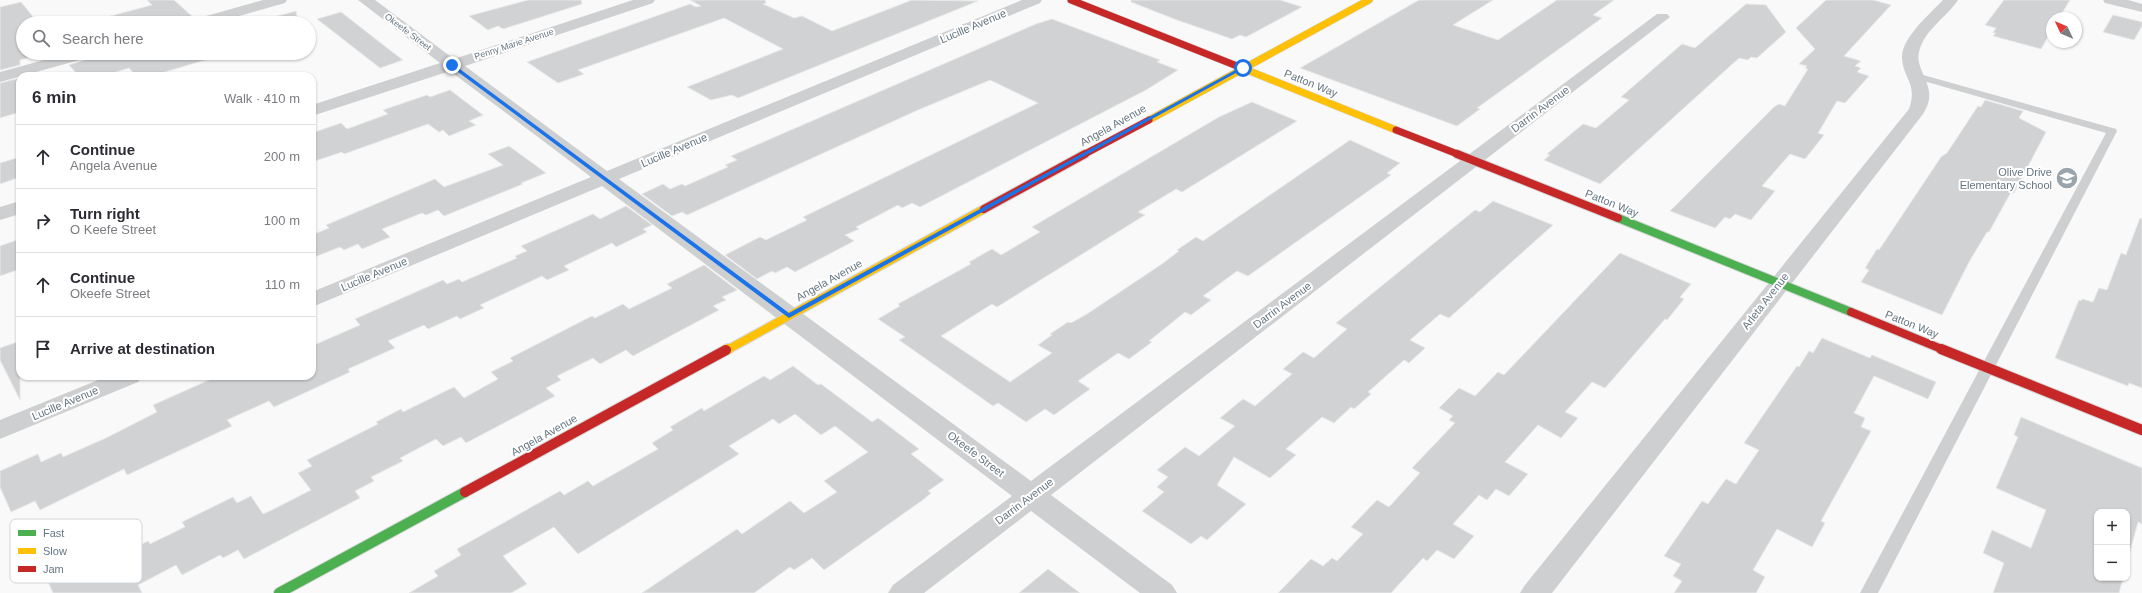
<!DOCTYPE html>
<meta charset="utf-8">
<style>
:root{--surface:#fff;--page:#f2f2f3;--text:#2b2b33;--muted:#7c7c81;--line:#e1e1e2}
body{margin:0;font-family:Arial,sans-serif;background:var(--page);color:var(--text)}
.controls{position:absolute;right:12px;bottom:12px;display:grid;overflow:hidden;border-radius:8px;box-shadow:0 1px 3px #0004}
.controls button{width:36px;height:36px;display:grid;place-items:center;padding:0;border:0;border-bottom:1px solid var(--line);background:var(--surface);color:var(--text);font:20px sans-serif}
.compass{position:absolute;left:2046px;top:12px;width:36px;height:36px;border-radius:50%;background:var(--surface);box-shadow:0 1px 3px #0004;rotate:314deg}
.stop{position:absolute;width:12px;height:12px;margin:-9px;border:3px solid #1a73e8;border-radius:50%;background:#fff}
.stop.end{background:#1a73e8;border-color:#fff;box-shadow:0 1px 4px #0008}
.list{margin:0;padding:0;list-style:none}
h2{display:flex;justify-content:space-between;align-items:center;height:52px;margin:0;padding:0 16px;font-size:17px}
h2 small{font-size:13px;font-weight:400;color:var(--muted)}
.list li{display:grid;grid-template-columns:26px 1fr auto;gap:12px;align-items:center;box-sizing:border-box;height:64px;padding:0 16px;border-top:1px solid var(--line)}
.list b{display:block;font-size:15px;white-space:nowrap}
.list p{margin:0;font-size:13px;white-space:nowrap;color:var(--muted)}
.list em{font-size:13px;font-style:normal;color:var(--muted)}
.icon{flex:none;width:22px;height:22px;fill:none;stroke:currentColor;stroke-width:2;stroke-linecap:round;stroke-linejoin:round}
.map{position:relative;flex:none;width:2142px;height:593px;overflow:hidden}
.search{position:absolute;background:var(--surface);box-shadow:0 1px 3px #0004;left:16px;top:16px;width:300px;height:44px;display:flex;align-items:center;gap:10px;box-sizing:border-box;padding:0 14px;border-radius:22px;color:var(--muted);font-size:15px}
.panel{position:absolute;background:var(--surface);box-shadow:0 1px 3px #0004;left:16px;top:72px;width:300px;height:308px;border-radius:12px}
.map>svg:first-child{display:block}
.building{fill:#d0d2d3;stroke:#e8e8e8}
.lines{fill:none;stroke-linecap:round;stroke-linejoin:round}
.fast-far1-casing{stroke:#d5d6d7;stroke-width:10}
.fast-casing{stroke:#d5d6d7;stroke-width:12}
.slow-far2-casing{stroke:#d5d6d7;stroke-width:8}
.slow-far1-casing{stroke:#d5d6d7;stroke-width:10}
.slow-casing{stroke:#d5d6d7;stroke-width:12}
.jam-far2-casing{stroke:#d5d6d7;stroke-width:8}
.jam-far1-casing{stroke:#d5d6d7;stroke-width:10}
.jam-casing{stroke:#d5d6d7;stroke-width:12}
.lane{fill:#cecfd0;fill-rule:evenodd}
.street{fill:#cecfd0;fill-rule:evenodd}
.fast-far1{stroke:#4caf50;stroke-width:8}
.fast{stroke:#4caf50;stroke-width:10}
.slow-far2{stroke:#ffc107;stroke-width:7}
.slow-far1{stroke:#ffc107;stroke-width:8}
.slow{stroke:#ffc107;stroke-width:10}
.jam-far2{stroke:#c62828;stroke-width:7}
.jam-far1{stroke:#c62828;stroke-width:8}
.jam{stroke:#c62828;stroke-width:10}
.route{fill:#1a73e8}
.labels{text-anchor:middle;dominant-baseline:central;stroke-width:4;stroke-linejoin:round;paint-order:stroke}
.far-street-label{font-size:9px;fill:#657683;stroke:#fff}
.street-label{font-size:11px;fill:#657683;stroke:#fff}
.poi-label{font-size:11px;fill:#657683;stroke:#fff;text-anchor:end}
.key{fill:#fff;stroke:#d1d6da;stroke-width:1}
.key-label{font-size:11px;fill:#657683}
</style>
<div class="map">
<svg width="2142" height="593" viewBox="0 0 2142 593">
<rect width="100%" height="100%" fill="#f9f9f9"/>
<g class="building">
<polygon points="147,0 174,0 194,18 188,23 94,23 92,21 152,5"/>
<polygon points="528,0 581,0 582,4 503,29 498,26 488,30 469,16"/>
<polygon points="690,0 765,0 766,3 763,4 794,18 802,16 832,31 912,0 978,1 738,98 732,95 711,100 687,87 783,49 724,18 578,70 584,74 558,83 527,62 690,4 696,7 701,6"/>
<polygon points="1131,0 1280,0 1302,7 1246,37 1240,35 1232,39 1177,20 1131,2"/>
<polygon points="1419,0 1493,0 1453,25 1498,40 1557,0 1614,0 1593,15 1602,18 1477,108 1480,109 1457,126 1300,68"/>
<polygon points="1826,0 1873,0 1891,5 1844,56 1861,61 1855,66 1861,68 1857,72 1869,76 1845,103 1837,101 1818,133 1824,135 1805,159 1790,154 1762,186 1775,191 1751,220 1735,214 1730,219 1725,217 1715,228 1670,211 1774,107 1779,104 1785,106 1808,69 1805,68 1807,66 1799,64 1815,49 1796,28"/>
<polygon points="2004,0 2070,0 2059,18 2052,18 2052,30 2041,49 1993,36 1996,33 1993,33 1996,28 1985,25"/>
<polygon points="21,2 38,23 23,23 23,53 46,53 20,60 20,65 0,70 0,7"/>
<polygon points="1746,4 1766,5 1786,32 1757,58 1751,57 1748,60 1739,58 1600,184 1544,160 1550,155 1547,154 1583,124 1596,128 1629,100 1621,97 1682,44 1695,48"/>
<polygon points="296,11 298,23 254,23 267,19"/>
<polygon points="341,12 391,51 403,60 380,68 317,19"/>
<polygon points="2113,15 2142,22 2142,26 2134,40 2103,32"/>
<polygon points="1052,19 1160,60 1157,62 1178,70 1146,90 920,207 912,203 902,208 898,205 856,227 859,229 845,235 854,241 795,272 787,267 775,273 772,271 757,279 725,255 760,237 766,240 807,220 803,217 1038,103 990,80 918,110 687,215 682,212 672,216 642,194 663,184 670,189 682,184 685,186 728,167 725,165 737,160 731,156 1036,24"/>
<polygon points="97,53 229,53 151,76 136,76 129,68 103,76 79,76 69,65 94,57"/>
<polygon points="20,78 20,112 0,118 0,83"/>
<polygon points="450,90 483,115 469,121 476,125 449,136 443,130 439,132 428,124 344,154 342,152 312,162 312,133 341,123 347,129 388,114 383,110 427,95 430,97"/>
<polygon points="1985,100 2023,111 2019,118 2046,132 2014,193 2011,192 1989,232 1987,232 1969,262 1942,315 1861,282 1869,270 1865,268 1877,249 1879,250 1941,157 1947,153 1978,106 1981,107"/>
<polygon points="1252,102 1297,121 1182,192 1176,189 1138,212 1145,215 997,307 992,304 941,336 1010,382 1052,353 1038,345 1052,335 1050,334 1068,322 1071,323 1087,314 1162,264 1179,251 1177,250 1196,237 1203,241 1350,140 1400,163 1387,173 1391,175 1248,276 1237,271 1203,296 1211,300 1191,315 1185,312 1149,341 1152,342 1129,359 1118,353 1078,381 1090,389 1054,415 1045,409 1026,422 998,403 993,406 899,340 905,337 878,319 900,306 898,304 971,264 969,262 992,249 1001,255 1040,232 1032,227 1219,117"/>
<polygon points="509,146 546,173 521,183 523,184 444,216 438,210 426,215 422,213 382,229 390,237 362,249 358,244 344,250 340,247 312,258 312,235 329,228 326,225 435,179 444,187 503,165 488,154"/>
<polygon points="20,157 20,177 0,184 0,163"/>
<polygon points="1493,201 1553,225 1449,318 1440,314 1410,340 1425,348 1409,363 1404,360 1368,392 1371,394 1354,409 1351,407 1334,423 1322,417 1286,449 1296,455 1270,478 1234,457 1217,485 1246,504 1207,540 1201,536 1191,544 1142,511 1164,492 1157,487 1168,477 1157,470 1185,447 1199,456 1235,426 1220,418 1243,399 1255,406 1292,374 1283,369 1303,352 1314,358 1347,329 1336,323 1475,210 1480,212"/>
<polygon points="626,206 652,225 643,229 647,232 616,247 612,243 564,266 569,270 547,280 542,276 480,305 484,308 460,319 457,316 428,329 424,325 388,341 395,348 348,369 350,372 274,407 269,401 227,420 232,426 127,475 124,469 40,510 35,501 11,512 0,487 0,471 38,454 41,462 61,453 63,457 106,438 157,412 153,405 218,376 312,376 312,346 360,325 355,319 443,280 447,284 459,279 462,282 517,258 515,256 527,251 521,246 593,214 600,219"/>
<polygon points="2140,218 2142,219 2142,388 2129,383 2128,386 2055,358 2079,300 2081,301 2082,299 2093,302 2099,288 2107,290 2121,253 2126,255"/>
<polygon points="20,239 20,269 0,276 0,246"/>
<polygon points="1620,253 1691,284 1680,297 1684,299 1667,320 1665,319 1605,388 1592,382 1565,412 1578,418 1561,438 1538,425 1505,462 1528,474 1509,496 1496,489 1487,500 1479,495 1453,524 1474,536 1454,559 1437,550 1427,561 1423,558 1391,593 1278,593 1311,559 1323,566 1332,558 1337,561 1363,534 1351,527 1377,500 1389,507 1420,473 1412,468 1455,423 1449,420 1453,416 1439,408 1459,388 1475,396 1498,372 1504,375"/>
<polygon points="704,265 737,290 722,297 726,300 713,306 719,310 633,356 626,350 600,364 593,358 557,376 561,380 546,388 555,396 466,443 461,437 443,446 436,439 400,458 403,461 371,477 374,481 355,491 360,498 244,559 238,550 223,558 220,555 182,575 176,565 138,585 142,593 53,593 41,566 76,549 83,563 134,538 138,546 148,541 150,544 185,527 182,522 233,497 237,503 251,496 263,514 272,510 311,490 298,473 312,466 307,460 378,424 376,422 401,409 403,412 454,387 464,398 498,379 491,372 513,361 510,358 592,316 595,318 623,304 629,309 672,288 667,284"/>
<polygon points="1822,338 1870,358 1872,355 1936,382 1928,399 1874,376 1854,413 1865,418 1861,427 1871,431 1821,521 1825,523 1812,547 1777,529 1753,570 1765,577 1756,593 1674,593 1682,581 1673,576 1681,564 1664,556 1702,501 1708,504 1726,479 1736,484 1759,450 1744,443 1797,366 1799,367 1809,351 1813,353"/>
<polygon points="20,341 20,400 0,360 0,348"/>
<polygon points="793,366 818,385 821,384 872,422 878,418 919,449 911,454 944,480 928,491 931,493 924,499 824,570 812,558 794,570 790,567 754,593 642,593 737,529 742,534 790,501 804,513 837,492 824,481 868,452 835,426 821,435 795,414 779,424 773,419 729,446 739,454 578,554 554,527 503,556 527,584 511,593 409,593 438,576 434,571 461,555 457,549 560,491 564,495 588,481 593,486 658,449 652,443 673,430 670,427 702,408 704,411 764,376 770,380"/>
<polygon points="2021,417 2142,468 2142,524 2138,522 2127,562 2127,512 2097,512 2097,578 2123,578 2119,593 1993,593 2004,563 1983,553 1992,530 2031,548 2046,510 1996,488 2018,437 2014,435"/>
<polygon points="1048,569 1080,593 1019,593"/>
</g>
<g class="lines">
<g class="fast-far1-casing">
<polyline id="fast-far1" points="1618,218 1851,312"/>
</g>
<g class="fast-casing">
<polyline id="fast" points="279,593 465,492"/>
</g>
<g class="slow-far2-casing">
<g id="slow-far2">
<polyline points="1237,66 1396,130"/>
<polyline points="1149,120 1369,0"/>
</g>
</g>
<g class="slow-far1-casing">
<polyline id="slow-far1" points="727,350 984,209"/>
</g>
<g class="slow-casing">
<polyline id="slow" points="726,350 728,349"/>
</g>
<g class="jam-far2-casing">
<g id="jam-far2">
<polyline points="1071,0 1237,66"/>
<polyline points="1396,130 1460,155"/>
<polyline points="1083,155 1149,120"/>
</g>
</g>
<g class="jam-far1-casing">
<g id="jam-far1">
<polyline points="1457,154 1618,218"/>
<polyline points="984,209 1085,154"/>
<polyline points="1851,312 1944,350"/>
</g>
</g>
<g class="jam-casing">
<g id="jam">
<polyline points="1941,349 2142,430"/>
<polyline points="465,492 726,350"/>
</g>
</g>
<polygon class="lane" points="1916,73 2116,129 2117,131 1878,593 1860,593 2106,133 1913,78 1911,76"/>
<g class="street">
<polygon points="263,0 287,0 285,3 214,23 189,23 192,20"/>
<polygon points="358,0 375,0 454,59 633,0 655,0 653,3 465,66 607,171 1022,0 1042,0 1040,3 619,179 1031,481 1657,14 1667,14 1670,17 1051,495 1172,585 1177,593 1140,593 1031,511 924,593 888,593 893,585 1012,496 602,186 312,307 312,292 591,177 450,71 312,116 312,105 440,63"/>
<path d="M1943 0H1958C1947 17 1924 30 1919 52 1914 72 1941 87 1923 114L1552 593H1520L1525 585 1909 109C1918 83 1903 79 1902 58 1901 38 1931 13 1943 0Z"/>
<polygon points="2103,0 2128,0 2142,4 2142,12 2105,3"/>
<polygon points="70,53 96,53 94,56 0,82 0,72"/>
<polygon points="20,201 20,214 0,220 0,207"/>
<polygon points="108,376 142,376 138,382 0,439 0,420"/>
</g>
<use href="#fast-far1" class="fast-far1"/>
<use href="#fast" class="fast"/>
<use href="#slow-far2" class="slow-far2"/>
<use href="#slow-far1" class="slow-far1"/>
<use href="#slow" class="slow"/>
<use href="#jam-far2" class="jam-far2"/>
<use href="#jam-far1" class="jam-far1"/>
<use href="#jam" class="jam"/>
</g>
<polygon class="route" points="450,64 453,64 789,313 1241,67 1245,68 789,318 450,66"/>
<defs>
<g id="school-disc" transform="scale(1.15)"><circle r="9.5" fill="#99a4ac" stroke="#fff"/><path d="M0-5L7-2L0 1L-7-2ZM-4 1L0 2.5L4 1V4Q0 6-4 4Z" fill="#fff"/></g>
</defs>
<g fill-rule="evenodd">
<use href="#school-disc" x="2067" y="178"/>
</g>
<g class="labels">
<g class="far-street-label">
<text transform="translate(408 32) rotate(37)">Okeefe Street</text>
<text transform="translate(514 44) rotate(-18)">Penny Marie Avenue</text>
</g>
<g class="street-label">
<text transform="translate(973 26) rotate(-23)">Lucille Avenue</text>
<text transform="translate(1311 83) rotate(22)">Patton Way</text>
<text transform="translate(1540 109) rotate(-37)">Darrin Avenue</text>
<text transform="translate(1113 125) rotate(-29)">Angela Avenue</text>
<text transform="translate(674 150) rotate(-23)">Lucille Avenue</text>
<text transform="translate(1612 203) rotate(22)">Patton Way</text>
<text transform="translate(374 274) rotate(-23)">Lucille Avenue</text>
<text transform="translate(829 280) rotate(-29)">Angela Avenue</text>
<text transform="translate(1765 301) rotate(-52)">Arleta Avenue</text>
<text transform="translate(1282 305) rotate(-37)">Darrin Avenue</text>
<text transform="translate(1912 324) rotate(22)">Patton Way</text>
<text transform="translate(65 403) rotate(-23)">Lucille Avenue</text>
<text transform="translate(544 435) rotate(-29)">Angela Avenue</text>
<text transform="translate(976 454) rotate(37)">Okeefe Street</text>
<text transform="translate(1024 501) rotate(-37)">Darrin Avenue</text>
</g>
<g class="poi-label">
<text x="2052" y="172">Olive Drive<tspan x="2052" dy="13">Elementary School</tspan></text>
</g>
</g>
<rect x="10" y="519" width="132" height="64" rx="6" class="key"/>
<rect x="18" y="530" width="18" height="6" fill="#4caf50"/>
<rect x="18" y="548" width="18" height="6" fill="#ffc107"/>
<rect x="18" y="566" width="18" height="6" fill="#c62828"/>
<g class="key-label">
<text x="43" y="537">Fast</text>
<text x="43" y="555">Slow</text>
<text x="43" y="573">Jam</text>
</g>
</svg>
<div class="controls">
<button>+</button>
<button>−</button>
</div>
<svg class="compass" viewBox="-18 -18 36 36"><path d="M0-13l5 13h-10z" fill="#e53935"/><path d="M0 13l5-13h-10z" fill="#7c7c81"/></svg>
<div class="stop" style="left:1243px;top:68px"></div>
<div class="stop end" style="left:452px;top:65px"></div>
<div class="search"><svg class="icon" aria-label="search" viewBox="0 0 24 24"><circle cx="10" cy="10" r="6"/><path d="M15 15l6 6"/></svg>Search here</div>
<section class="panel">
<h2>6 min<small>Walk · 410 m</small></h2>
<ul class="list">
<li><svg class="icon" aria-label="ahead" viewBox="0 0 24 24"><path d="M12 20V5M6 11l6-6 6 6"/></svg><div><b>Continue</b><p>Angela Avenue</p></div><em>200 m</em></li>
<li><svg class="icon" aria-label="right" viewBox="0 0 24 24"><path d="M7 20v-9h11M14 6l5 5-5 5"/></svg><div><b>Turn right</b><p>O Keefe Street</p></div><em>100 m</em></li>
<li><svg class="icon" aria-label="ahead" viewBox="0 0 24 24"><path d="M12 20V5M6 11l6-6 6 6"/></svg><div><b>Continue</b><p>Okeefe Street</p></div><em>110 m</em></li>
<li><svg class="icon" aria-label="arrive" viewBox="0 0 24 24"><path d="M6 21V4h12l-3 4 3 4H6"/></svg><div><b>Arrive at destination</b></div></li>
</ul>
</section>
</div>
